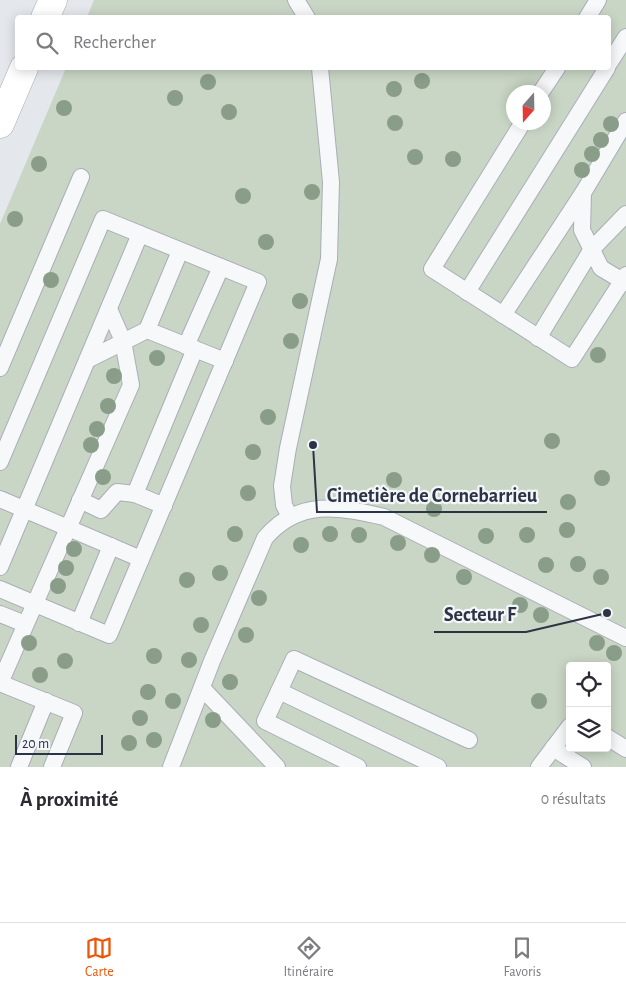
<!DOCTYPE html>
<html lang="fr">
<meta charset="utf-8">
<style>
:root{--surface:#fff;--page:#f7f7f7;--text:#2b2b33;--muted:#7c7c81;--line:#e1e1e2;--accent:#ea580c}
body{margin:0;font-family:"Alegreya Sans",sans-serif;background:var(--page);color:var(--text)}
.controls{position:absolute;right:15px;bottom:15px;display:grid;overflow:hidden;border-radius:5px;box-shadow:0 2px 12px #0003}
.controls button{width:45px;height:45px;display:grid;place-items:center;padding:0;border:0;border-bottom:1px solid var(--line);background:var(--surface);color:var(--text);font:25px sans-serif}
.compass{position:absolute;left:506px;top:85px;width:45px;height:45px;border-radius:50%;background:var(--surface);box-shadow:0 2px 12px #0003;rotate:200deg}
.scale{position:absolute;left:15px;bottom:12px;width:88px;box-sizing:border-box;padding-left:5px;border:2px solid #2b3445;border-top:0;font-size:14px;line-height:18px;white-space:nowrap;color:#2b3445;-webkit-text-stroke:4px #f4f6f9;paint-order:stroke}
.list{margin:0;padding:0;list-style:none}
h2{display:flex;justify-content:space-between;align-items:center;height:65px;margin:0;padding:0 20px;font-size:21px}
h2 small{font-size:16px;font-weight:400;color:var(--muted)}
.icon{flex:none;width:28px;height:28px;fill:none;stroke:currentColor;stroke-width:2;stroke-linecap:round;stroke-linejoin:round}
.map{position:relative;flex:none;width:626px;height:767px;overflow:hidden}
.search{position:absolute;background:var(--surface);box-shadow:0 2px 12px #0003;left:15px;right:15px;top:15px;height:55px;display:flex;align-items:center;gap:12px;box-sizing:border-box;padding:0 18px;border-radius:5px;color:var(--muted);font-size:19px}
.sheet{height:155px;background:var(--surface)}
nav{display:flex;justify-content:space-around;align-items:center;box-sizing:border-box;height:70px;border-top:1px solid var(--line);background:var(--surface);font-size:14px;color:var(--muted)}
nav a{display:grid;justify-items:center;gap:2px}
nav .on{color:var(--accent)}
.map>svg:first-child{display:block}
.green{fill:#c9d6c5;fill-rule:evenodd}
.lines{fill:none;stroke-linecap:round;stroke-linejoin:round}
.service-casing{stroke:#a9aeb7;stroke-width:18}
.secondary-casing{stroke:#a9aeb7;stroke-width:29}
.service{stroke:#f7f8fa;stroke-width:16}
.secondary{stroke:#fff;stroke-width:28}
.tree{fill:#899d89}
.leader{fill:none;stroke:#2b3445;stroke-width:2}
.callout-dot{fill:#2b3445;stroke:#f4f6f9;stroke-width:2}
.callout-label{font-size:20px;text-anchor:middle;font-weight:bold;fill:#2b3445;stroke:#f4f6f9;stroke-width:4.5;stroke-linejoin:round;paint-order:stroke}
</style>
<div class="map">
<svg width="626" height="767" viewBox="0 0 626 767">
<rect width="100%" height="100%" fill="#e4e7ec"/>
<path class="green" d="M94 0H626V767H0V224L66 68H608V18L87 17ZM514 92H544V122H514ZM570 666H607V748H570Z"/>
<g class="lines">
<g class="service-casing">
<g id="service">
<polyline points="296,0 307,18"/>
<polyline points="587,18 598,0"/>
<polyline points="608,65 626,37"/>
<polyline points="541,92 557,68"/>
<polyline points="626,121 583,193 582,230 601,268 626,283"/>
<polyline points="523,122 432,269 572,359 626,275"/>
<polyline points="180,251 147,330 225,361"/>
<polyline points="467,292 607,68"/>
<polyline points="503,315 583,193"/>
<polyline points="538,338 592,249 626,214"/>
<polyline points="186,346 221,267"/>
<polyline points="87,360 147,330"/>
<polyline points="0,368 81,177"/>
<polyline points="0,462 103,219 258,282 109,635 0,589"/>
<polyline points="0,499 141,559"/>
<polyline points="80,500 101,510 117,492 135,494"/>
<polyline points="164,506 135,494 195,349"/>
<polyline points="290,517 284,505 282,486 288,448 329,259 331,182 320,68"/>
<polyline points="0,567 140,234"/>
<polyline points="0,614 25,624"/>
<polyline points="79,623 111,546"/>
<polyline points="0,683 131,385 123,341 109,309"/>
<polyline points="0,683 74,713 52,767"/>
<polyline points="202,688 277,767"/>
<polyline points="279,691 438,767"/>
<polyline points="607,737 626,749"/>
<polyline points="553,748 583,767"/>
<polyline points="19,767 46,701"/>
<path d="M171 767 212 661 265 538C298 499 339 506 384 517L626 638"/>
<polyline points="358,767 265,721 294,659 469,740"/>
<polyline points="539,767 570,726"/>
</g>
</g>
<g class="secondary-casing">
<g id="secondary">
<polyline points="45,18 53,0"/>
<polyline points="0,124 24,68"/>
</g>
</g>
<use href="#service" class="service"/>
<use href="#secondary" class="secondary"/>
</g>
<g class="tree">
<circle cx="422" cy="81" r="8"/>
<circle cx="208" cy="82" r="8"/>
<circle cx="394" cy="89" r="8"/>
<circle cx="175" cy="98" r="8"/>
<circle cx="64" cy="108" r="8"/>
<circle cx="229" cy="112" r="8"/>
<circle cx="395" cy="123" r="8"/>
<circle cx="611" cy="124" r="8"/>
<circle cx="601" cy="140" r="8"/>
<circle cx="592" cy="154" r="8"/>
<circle cx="415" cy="157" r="8"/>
<circle cx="453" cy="159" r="8"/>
<circle cx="39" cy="164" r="8"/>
<circle cx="582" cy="170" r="8"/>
<circle cx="312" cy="192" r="8"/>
<circle cx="243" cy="196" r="8"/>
<circle cx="15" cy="219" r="8"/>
<circle cx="266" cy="242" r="8"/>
<circle cx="51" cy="280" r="8"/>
<circle cx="300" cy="301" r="8"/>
<circle cx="291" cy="341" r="8"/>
<circle cx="598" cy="355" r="8"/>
<circle cx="157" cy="358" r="8"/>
<circle cx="114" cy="376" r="8"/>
<circle cx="108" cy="406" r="8"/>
<circle cx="268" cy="417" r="8"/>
<circle cx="97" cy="429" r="8"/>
<circle cx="552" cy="441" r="8"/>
<circle cx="91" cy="445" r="8"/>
<circle cx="253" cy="452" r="8"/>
<circle cx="103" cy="477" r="8"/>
<circle cx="602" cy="478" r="8"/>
<circle cx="394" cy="480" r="8"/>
<circle cx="248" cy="493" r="8"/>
<circle cx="568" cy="502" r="8"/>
<circle cx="434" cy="509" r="8"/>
<circle cx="567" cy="530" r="8"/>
<circle cx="235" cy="534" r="8"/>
<circle cx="330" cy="534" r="8"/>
<circle cx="359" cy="535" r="8"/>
<circle cx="527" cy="535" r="8"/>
<circle cx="486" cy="536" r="8"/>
<circle cx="398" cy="543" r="8"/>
<circle cx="301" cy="545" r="8"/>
<circle cx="74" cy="549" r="8"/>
<circle cx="432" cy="555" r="8"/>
<circle cx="578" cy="564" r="8"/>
<circle cx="546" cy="565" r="8"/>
<circle cx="66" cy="568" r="8"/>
<circle cx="220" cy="573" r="8"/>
<circle cx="464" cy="577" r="8"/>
<circle cx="601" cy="577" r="8"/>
<circle cx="187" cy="580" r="8"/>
<circle cx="58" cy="586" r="8"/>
<circle cx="259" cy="598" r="8"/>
<circle cx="520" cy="605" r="8"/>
<circle cx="541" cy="615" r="8"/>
<circle cx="201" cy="625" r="8"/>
<circle cx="246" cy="635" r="8"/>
<circle cx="29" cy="643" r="8"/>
<circle cx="597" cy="643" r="8"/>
<circle cx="614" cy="653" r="8"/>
<circle cx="154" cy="656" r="8"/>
<circle cx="189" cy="660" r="8"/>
<circle cx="65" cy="661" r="8"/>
<circle cx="40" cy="675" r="8"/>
<circle cx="230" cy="682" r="8"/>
<circle cx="148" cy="692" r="8"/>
<circle cx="173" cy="701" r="8"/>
<circle cx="539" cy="701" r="8"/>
<circle cx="140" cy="718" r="8"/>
<circle cx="213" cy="720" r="8"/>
<circle cx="154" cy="740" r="8"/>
<circle cx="129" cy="743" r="8"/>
</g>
<path class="leader" d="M313 445L317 512H547M607 613L526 632H434"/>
<g class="callout-dot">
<circle cx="313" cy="445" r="5"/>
<circle cx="607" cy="613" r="5"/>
</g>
<g class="callout-label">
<text x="432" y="502">Cimetière de Cornebarrieu</text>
<text x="480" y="621">Secteur F</text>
</g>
</svg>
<div class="controls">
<button><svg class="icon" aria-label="locate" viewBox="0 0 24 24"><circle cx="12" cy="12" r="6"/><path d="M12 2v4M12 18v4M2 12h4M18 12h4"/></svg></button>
<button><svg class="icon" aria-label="layers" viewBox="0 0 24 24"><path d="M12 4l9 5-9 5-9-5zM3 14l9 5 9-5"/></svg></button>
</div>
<svg class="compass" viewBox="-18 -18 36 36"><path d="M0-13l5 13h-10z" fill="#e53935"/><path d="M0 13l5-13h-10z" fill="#7c7c81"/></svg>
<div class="scale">20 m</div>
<div class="search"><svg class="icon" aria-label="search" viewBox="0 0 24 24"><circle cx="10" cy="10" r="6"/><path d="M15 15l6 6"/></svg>Rechercher</div>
</div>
<section class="sheet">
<h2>À proximité<small>0 résultats</small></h2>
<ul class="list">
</ul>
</section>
<nav>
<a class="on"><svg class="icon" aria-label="map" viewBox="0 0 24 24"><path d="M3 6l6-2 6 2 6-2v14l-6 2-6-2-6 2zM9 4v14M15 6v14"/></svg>Carte</a>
<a><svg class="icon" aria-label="directions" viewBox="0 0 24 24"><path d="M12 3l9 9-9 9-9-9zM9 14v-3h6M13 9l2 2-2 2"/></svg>Itinéraire</a>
<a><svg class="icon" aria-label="saved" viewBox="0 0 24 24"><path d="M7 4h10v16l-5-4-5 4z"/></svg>Favoris</a>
</nav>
